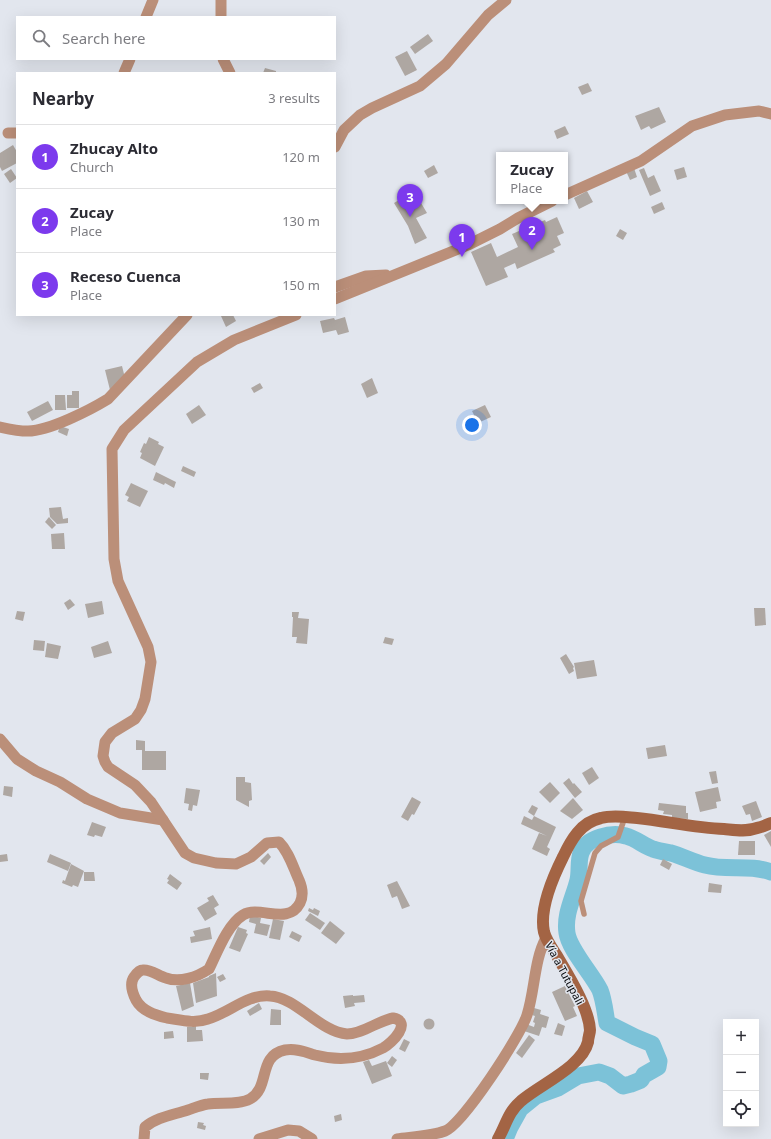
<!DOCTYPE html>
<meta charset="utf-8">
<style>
:root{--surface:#fff;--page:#f7f7f7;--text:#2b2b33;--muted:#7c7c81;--line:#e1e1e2;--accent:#7c3aed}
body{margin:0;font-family:"Noto Sans",sans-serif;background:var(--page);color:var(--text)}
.controls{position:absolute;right:12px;bottom:12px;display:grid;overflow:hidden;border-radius:0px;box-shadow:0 4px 16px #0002}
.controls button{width:36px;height:36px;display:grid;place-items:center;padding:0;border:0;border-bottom:1px solid var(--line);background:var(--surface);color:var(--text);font:20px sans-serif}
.you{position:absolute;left:472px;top:425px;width:14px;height:14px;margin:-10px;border:3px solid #fff;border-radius:50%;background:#1a73e8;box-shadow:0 0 0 6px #1a73e833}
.badge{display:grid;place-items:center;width:26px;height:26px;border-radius:50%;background:var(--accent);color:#fff;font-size:13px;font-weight:700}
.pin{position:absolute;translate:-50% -33px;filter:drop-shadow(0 1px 2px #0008)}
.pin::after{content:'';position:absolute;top:21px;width:14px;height:12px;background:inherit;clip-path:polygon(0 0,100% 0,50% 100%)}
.popup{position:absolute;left:496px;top:152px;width:72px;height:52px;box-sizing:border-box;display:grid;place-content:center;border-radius:0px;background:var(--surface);filter:drop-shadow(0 1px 3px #0005);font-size:13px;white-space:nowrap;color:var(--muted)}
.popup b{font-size:15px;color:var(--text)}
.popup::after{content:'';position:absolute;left:50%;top:100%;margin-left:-8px;border:8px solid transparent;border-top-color:var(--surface)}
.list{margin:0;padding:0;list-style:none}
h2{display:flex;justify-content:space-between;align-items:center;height:52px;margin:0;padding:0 16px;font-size:17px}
h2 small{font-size:13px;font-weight:400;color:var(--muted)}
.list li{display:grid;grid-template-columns:26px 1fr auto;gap:12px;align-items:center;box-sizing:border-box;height:64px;padding:0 16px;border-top:1px solid var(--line)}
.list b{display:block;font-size:15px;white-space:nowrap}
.list p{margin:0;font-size:13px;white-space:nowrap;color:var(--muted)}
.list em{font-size:13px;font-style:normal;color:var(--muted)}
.icon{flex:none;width:22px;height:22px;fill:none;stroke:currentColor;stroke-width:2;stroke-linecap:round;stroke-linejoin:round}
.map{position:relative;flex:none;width:771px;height:1139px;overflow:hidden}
.search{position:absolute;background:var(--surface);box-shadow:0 4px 16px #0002;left:16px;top:16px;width:320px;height:44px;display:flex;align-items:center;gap:10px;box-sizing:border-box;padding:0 14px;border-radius:0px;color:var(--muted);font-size:15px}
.panel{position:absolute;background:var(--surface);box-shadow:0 4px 16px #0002;left:16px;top:72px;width:320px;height:244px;border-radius:0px}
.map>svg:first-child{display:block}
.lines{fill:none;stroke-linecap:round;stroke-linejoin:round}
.river{stroke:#7cc2d8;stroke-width:17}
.building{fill:#aea7a2}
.lane{stroke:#bb8f79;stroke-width:5.5}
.street{stroke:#bb8f79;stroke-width:11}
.secondary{stroke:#a36444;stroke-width:12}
.labels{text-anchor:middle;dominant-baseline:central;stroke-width:3;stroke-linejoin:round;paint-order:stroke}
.street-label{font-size:11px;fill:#0b0c0f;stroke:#e2e6ee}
</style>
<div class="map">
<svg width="771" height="1139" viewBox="0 0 771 1139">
<rect width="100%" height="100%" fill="#e2e6ee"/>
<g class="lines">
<path class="river" d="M505 1139 510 1127 520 1109 536 1096 558 1088 578 1076 599 1072 610 1076 623 1086 631 1084 641 1080 644 1075 658 1067 659 1061 652 1044 635 1037 607 1023C605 1012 604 1000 600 990 592 974 569 949 567 933 564 914 574 897 578 880 580 871 578 861 581 853 586 837 612 832 626 836 635 838 644 846 653 849 658 851 665 852 671 853 682 856 693 862 705 865 727 871 750 864 771 872"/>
</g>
<g class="building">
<polygon points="428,34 433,41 415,54 410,47"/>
<polygon points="407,51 417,70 405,76 395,57"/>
<polygon points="265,68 276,71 276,73 263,73"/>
<polygon points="588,83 592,91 582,95 578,87"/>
<polygon points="659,107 666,122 651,129 649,126 641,130 635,116"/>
<polygon points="565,126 569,134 557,139 554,131"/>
<polygon points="13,145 17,152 17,163 2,171 0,167 0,153"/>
<polygon points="434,165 438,173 428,178 424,171"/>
<polygon points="684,167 687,177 677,180 674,170"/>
<polygon points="634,168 637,177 630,180 626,171"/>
<polygon points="644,168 648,178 654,175 661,191 650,196 639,170"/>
<polygon points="11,169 17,178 10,183 4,174"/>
<polygon points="414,191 427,213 416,218 427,238 415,244 408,226 394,203"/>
<polygon points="587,191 593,202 579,209 574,198"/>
<polygon points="662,202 665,209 654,214 651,207"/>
<polygon points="557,217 564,233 557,236 561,245 553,249 555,252 517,269 515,263 504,268 508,277 486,286 471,252 491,243 497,257 518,247 512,234 545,220 546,222"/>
<polygon points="620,229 627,233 623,240 616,236"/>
<polygon points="222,315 233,315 236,321 226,327 221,316"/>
<polygon points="345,317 349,332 338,335 336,330 323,333 320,321 334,318 335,320"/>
<polygon points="122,366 125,378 110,390 105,370"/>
<polygon points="372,378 378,393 367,398 361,384"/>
<polygon points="260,383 263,388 254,393 251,388"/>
<polygon points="72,391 79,391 79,408 67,408 67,395 72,395"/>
<polygon points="55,395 65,395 66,410 55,410"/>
<polygon points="48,401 53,410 32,421 27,412"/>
<polygon points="199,405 206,415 192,424 186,414"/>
<polygon points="485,405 491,417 478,423 472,411"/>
<polygon points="60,426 69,429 67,436 58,432"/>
<polygon points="149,437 159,442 158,444 164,447 155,466 140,458 142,453 140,452 144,443 146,444"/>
<polygon points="183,466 196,472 194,477 181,471"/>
<polygon points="156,472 176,482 174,488 165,483 164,485 153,480"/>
<polygon points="131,483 148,491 140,507 127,501 129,497 125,495"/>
<polygon points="61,507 63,519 68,518 68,523 57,524 50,517 49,508"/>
<polygon points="49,517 56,525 52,529 45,522"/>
<polygon points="64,533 65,549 52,549 51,534"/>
<polygon points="70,599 75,605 68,610 64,603"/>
<polygon points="102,601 104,614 88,618 85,604"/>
<polygon points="754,608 765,608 766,625 755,626"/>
<polygon points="17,611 25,612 23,621 15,619"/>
<polygon points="292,612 299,612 298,618 309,619 307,644 296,643 297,637 292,637 293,617 292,617"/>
<polygon points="385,637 394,639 392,645 383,643"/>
<polygon points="34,640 45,641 44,651 33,650"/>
<polygon points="108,641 112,653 94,658 91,647"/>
<polygon points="47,643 61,646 58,659 45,657"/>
<polygon points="566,654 574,667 573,668 574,671 569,674 560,658"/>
<polygon points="594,660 597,676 577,679 574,663"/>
<polygon points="136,740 145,741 145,751 166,751 166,770 142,770 142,750 136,750"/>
<polygon points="665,745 667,756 648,759 646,748"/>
<polygon points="592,767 599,778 589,785 582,773"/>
<polygon points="716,771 718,783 712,784 709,772"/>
<polygon points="236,777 245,777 245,782 251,783 252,800 249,801 249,807 236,800"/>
<polygon points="569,778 573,784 574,783 582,792 575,798 563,783"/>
<polygon points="550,782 560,793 550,803 539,792"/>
<polygon points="4,786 13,787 12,797 3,795"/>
<polygon points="718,787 721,801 716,802 717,808 700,812 695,792"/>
<polygon points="186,788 200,790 197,806 193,805 192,811 188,810 189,804 184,803"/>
<polygon points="412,797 421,802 414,815 412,814 408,821 401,817"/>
<polygon points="573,798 583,810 572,819 560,811"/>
<polygon points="756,801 762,817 752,821 750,814 746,815 742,806"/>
<polygon points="659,803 686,806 686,813 688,813 688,819 672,818 672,815 663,814 664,811 658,810"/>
<polygon points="532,805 538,808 534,816 528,812"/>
<polygon points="524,816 532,820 534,816 556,827 547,847 550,849 547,856 532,849 539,833 547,836 521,824"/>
<polygon points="92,822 106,827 102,837 95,835 94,837 87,835"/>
<polygon points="771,831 771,847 764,835"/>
<polygon points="739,841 755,841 755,855 738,855"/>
<polygon points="268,853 271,857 264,865 260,861"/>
<polygon points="7,854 8,861 0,862 0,855"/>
<polygon points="50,854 71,863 68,871 47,862"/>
<polygon points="663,859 672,864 669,870 660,865"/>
<polygon points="71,864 84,871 78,887 73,885 72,887 62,883 63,880 65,881"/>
<polygon points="84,872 94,872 95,881 84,881"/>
<polygon points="170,874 182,883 177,890 167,883 169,880 167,879"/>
<polygon points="397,881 410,906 402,909 397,896 392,898 387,885"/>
<polygon points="709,883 722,885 721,893 708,892"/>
<polygon points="213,895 219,905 214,908 217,914 205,921 197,908 209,901 207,898"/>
<polygon points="309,908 313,910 314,908 320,911 318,916 308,911"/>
<polygon points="310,913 325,923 320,930 305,920"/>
<polygon points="250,915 261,918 260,923 270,925 267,936 254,933 256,924 249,922"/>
<polygon points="273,919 284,921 280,940 269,938"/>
<polygon points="330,921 345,933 336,944 321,933"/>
<polygon points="210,927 212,939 191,943 190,937 195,936 193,931"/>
<polygon points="238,927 247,930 246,933 248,934 240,952 229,948"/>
<polygon points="292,931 302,936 299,942 289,937"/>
<polygon points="216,973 217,996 196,1003 193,983 209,977 209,976"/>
<polygon points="223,974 226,979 220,982 217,977"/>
<polygon points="190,983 194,1006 182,1011 176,986"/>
<polygon points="565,986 575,1006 573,1007 577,1016 565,1021 552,992"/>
<polygon points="353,995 353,996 364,995 365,1002 354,1003 355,1006 345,1008 343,996"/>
<polygon points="259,1003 262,1009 250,1016 247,1011"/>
<polygon points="534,1008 541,1010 540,1014 549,1017 546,1028 542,1027 539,1036 524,1031 526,1024 534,1027 535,1023 533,1022 535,1016 532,1015"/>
<polygon points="271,1009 281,1010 281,1025 270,1025"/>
<circle cx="429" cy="1024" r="5.5"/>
<polygon points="558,1023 565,1026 562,1036 554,1034"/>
<polygon points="196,1026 196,1030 202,1030 203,1041 187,1042 187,1027"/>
<polygon points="173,1031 174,1038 164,1039 164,1032"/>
<polygon points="529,1035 535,1040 522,1058 516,1053"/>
<polygon points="404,1039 410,1042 405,1052 399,1049"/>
<polygon points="392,1056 397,1060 392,1067 387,1063"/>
<polygon points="369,1060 372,1066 386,1061 392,1076 372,1084 363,1062"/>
<polygon points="200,1073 209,1073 208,1080 200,1079"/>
<polygon points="341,1114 342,1120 335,1122 334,1116"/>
<polygon points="198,1122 204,1123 203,1125 206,1126 205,1130 197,1128"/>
</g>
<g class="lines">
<polyline class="lane" points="584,914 581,901 595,853 601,846 618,837 625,817"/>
<g class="street">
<polyline points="221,0 221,17"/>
<polyline points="146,17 153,0"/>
<polyline points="223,59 230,73"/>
<polyline points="124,73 130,59"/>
<polyline points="8,133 17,133"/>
<polyline points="335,147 344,130 360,115 372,108 420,86 446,64 488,15 506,0"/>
<polyline points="565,195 641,161 692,126 725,115 759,111 771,114"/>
<polyline points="335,287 366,276 386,275"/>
<polyline points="335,299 468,245 500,229 518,218 552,201"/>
<path d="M0 427C9 429 19 431 28 431 49 431 90 410 108 399L187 315"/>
<polyline points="0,739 17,759 36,771 60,782 87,799 120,813 163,820"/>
<path d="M144 1139 145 1127C157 1117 173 1115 188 1110 194 1108 201 1105 208 1104 220 1102 239 1105 250 1099 271 1087 257 1056 285 1050 296 1048 305 1052 315 1055 338 1061 362 1059 383 1048 392 1043 413 1022 393 1018 378 1021 362 1034 347 1034 320 1032 296 997 270 996 247 994 229 1013 208 1019 194 1024 181 1020 167 1018 155 1015 142 1011 136 1000 133 994 129 984 134 977 136 974 140 970 143 970 150 969 159 976 166 978 180 983 197 977 209 969 217 953 227 925 243 915 260 905 288 926 300 903 304 895 302 887 299 880 293 867 289 852 279 842L267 843 251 857 236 864 216 863 194 858 185 853 151 802 135 785 108 767 105 762 103 756 105 742 112 733 135 719 141 710 145 699 151 662 148 647 118 581 114 559 112 449 124 430 197 362 234 340 296 315"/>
<polyline points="259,1139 288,1130 299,1131 312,1139"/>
<path d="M397 1139C411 1137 432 1136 445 1131 463 1124 521 1035 527 1015 535 990 534 960 546 938"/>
</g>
<path class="secondary" d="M498 1139C506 1125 508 1112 521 1101 539 1085 582 1067 588 1042 588 1038 590 1033 590 1030 589 1008 568 975 557 956 552 948 546 940 544 932 539 909 553 877 563 857 571 840 581 822 601 818 613 815 625 817 637 818 666 821 695 828 724 829 735 830 746 832 757 828 762 827 766 825 771 823"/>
</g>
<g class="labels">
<g class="street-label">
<text transform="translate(565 973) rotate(62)">Vía a Tutupali</text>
</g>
</g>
</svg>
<div class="controls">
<button>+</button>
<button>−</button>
<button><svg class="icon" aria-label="locate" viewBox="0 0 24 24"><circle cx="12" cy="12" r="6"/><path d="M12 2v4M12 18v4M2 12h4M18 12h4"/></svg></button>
</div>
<div class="you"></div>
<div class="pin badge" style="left:462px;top:257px">1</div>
<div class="pin badge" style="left:532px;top:250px">2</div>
<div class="popup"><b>Zucay</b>Place</div>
<div class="pin badge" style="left:410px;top:217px">3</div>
<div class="search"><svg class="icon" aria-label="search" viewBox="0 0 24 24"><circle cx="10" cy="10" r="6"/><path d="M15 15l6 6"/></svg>Search here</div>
<section class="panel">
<h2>Nearby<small>3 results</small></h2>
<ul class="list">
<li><span class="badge">1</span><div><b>Zhucay Alto</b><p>Church</p></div><em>120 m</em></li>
<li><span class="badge">2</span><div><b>Zucay</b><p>Place</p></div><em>130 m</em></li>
<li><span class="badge">3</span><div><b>Receso Cuenca</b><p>Place</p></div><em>150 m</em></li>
</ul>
</section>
</div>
